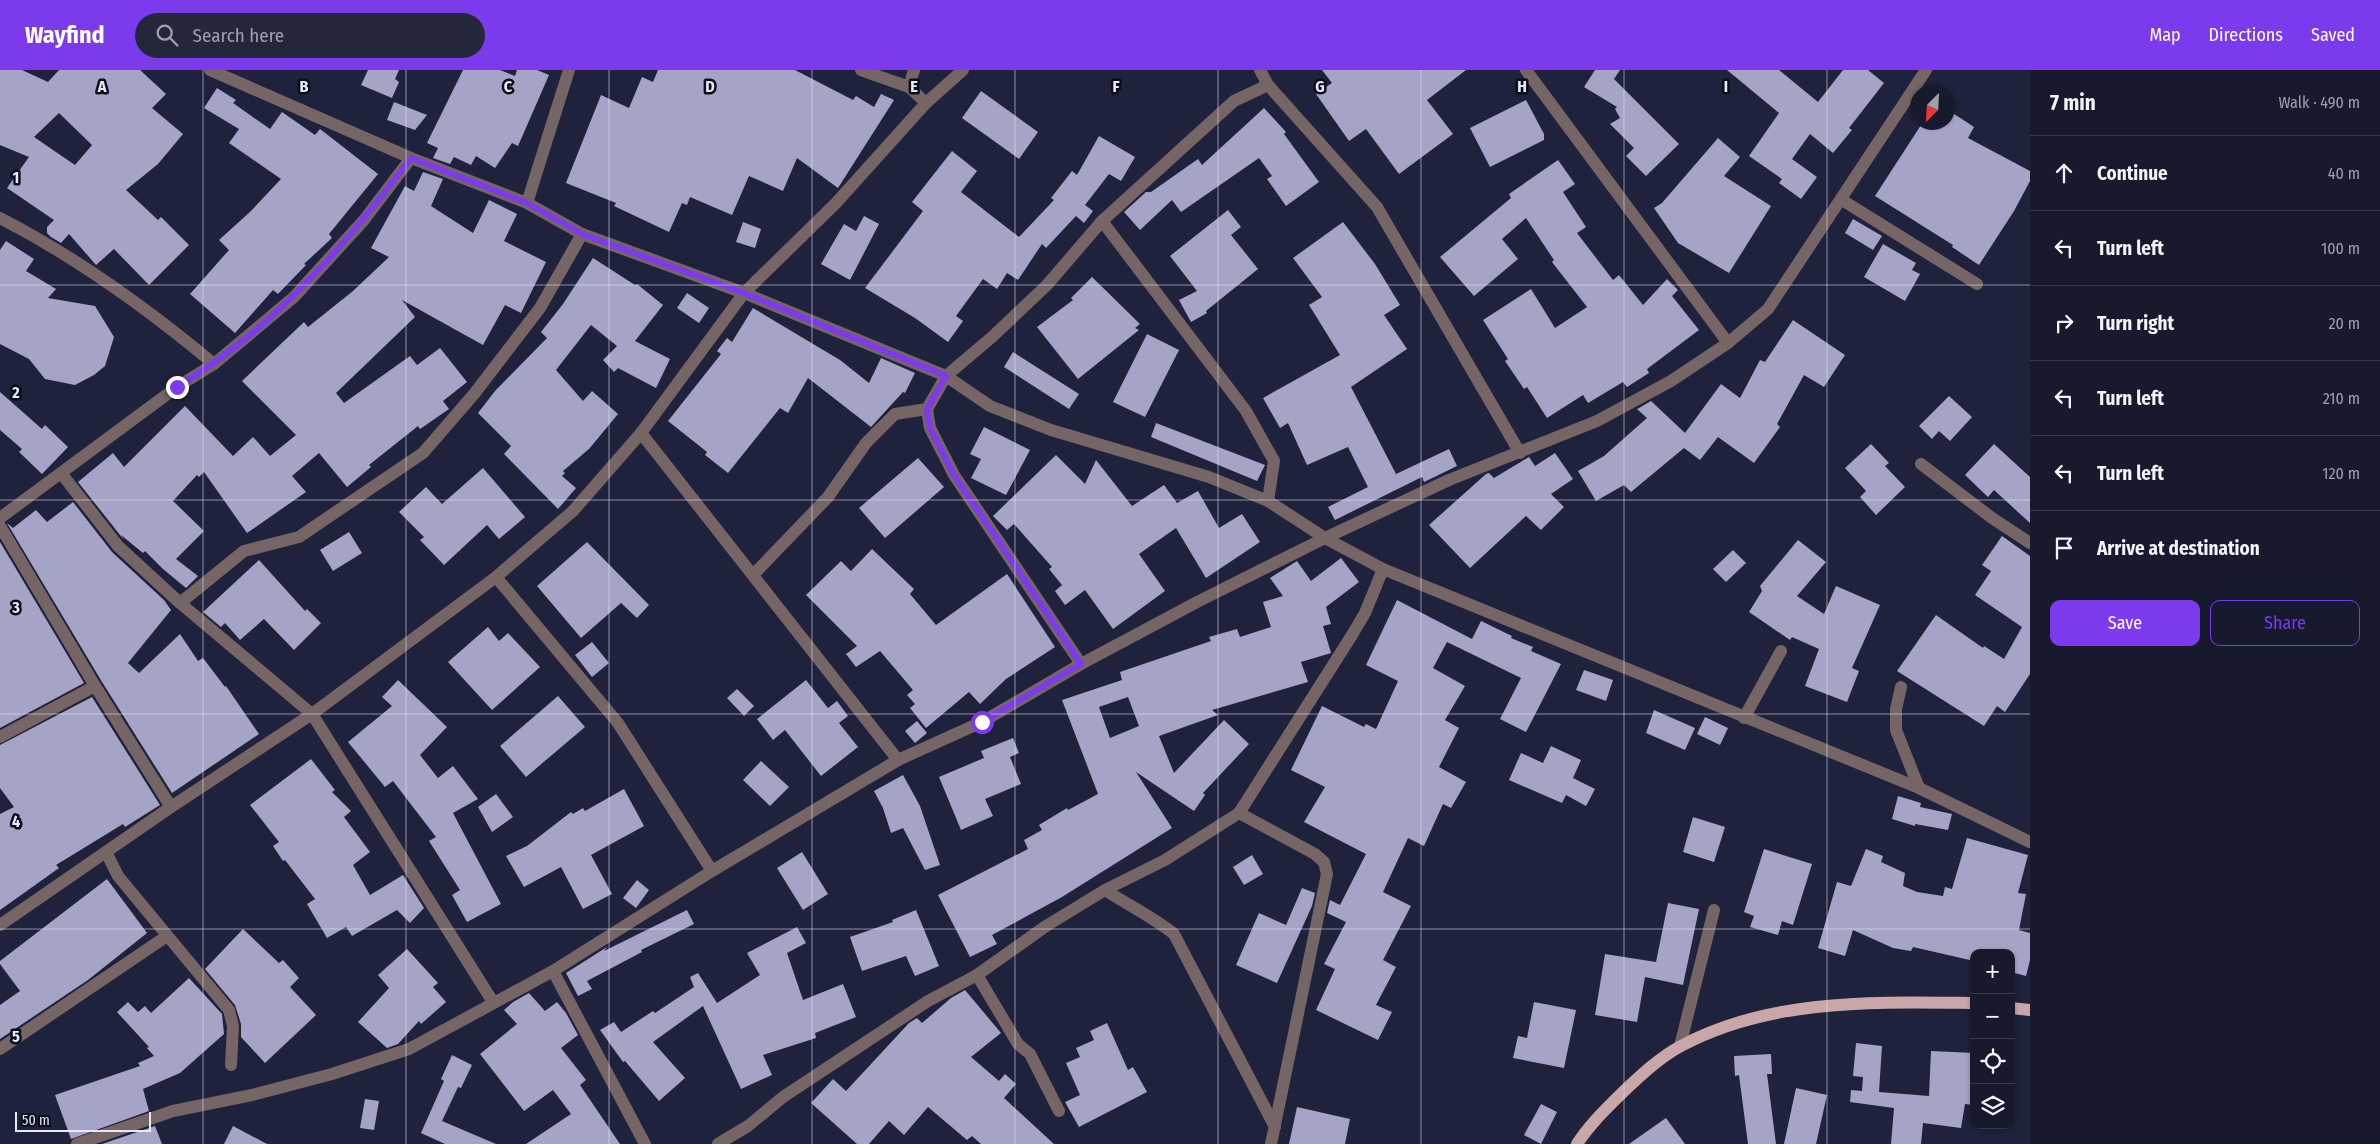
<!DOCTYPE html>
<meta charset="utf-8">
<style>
:root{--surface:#171a2d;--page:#242739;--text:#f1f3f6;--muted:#9ea1aa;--line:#363849;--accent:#7c3aed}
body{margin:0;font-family:"Fira Sans Condensed",sans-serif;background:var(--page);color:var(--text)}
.controls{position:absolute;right:15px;bottom:15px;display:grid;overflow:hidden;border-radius:10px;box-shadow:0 1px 4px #0004}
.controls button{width:45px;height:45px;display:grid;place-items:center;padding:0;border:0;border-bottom:1px solid var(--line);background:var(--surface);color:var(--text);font:25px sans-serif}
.compass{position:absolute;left:1910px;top:15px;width:45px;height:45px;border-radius:50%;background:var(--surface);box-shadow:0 1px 4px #0004;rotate:204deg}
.scale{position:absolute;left:15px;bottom:12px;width:136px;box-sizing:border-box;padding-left:5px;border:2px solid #e6e9fc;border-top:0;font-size:14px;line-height:18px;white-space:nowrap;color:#e6e9fc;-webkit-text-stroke:4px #0b0d18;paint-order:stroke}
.stop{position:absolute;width:15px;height:15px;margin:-11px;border:4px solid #7c3aed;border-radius:50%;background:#fff}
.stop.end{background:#7c3aed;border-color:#fff;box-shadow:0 1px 5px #0008}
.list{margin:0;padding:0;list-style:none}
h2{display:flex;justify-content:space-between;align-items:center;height:65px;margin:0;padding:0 20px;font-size:21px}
h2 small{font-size:16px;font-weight:400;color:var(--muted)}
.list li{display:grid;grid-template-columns:32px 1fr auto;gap:15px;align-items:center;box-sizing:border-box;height:75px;padding:0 20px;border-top:1px solid var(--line)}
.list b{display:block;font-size:19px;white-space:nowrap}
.list em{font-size:16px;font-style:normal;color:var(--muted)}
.actions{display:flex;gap:10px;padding:15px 20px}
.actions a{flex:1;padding:11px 0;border:1px solid var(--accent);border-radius:10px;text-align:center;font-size:18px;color:var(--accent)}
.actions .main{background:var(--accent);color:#fff}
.icon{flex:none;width:28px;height:28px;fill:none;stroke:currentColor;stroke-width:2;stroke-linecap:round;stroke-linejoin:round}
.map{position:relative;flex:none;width:2030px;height:1074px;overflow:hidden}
header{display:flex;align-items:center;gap:30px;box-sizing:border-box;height:70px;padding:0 25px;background:var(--accent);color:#fff}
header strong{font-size:24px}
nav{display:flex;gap:28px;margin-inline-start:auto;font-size:18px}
.search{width:350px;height:45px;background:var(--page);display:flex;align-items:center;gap:12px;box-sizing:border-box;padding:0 18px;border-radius:28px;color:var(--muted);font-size:19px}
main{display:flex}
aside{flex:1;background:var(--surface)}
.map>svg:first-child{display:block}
.building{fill:#a5a4c7;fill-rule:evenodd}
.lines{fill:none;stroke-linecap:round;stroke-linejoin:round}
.minor{stroke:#766565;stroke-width:12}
.major{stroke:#c9a6a7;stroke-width:12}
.route{stroke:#7c3aed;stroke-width:6}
.grid{fill:none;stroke:#e6e9fc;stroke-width:1;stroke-opacity:0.55}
.grid-label{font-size:16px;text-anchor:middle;font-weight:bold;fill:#e6e9fc;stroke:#0b0d18;stroke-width:5;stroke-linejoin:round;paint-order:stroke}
</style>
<header>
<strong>Wayfind</strong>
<div class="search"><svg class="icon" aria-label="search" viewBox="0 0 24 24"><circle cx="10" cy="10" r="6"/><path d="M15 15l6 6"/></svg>Search here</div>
<nav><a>Map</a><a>Directions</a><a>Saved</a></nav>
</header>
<main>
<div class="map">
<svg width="2030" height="1074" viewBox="0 0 2030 1074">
<rect width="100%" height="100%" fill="#1f223c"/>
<g class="building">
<path d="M0 0H22L48 12 59 0H140L166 24 152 38 183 64 158 94 126 120 158 150 161 147 189 175 149 215 114 179 96 195 69 164 61 173 51 167 47 163V157L54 150 7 118 29 87 0 75ZM59 43 92 75 75 95 34 67Z"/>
<polygon points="368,0 399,0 395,9 399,12 392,28 361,15"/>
<polygon points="463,0 500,0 515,6 517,0 537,0 549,5 518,76 512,73 495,98 476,86 471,95 454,87 450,94 433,88 438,78 427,73"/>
<polygon points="658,0 795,0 853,30 856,26 874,37 881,24 894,30 838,118 797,88 783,121 749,106 732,145 690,127 687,135 682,133 669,162 614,136 616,133 566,113 601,25 629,38 642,7 653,12"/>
<polygon points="1322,0 1466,0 1427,30 1453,64 1399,104 1366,59 1349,71 1316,24 1332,13"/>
<polygon points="1595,0 1620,0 1614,9 1679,74 1646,106 1626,86 1634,78 1610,54 1620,48 1615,39 1617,37 1584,17"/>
<polygon points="1727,0 1779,0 1818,32 1843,0 1868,0 1884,13 1849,58 1852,60 1833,83 1810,64 1792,89 1817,107 1801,129 1779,113 1782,109 1749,86 1779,43"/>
<polygon points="217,18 236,30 233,33 270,59 282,42 315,65 320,59 378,104 329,164 332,168 304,194 306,195 278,224 273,220 235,263 190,224 229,180 219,170 251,141 281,109 229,73 239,59 204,38"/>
<polygon points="981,21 1038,62 1019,89 962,48"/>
<polygon points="1526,30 1544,64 1544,70 1490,97 1470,58"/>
<polygon points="394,32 427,45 415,60 387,50"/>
<polygon points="1264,38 1286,62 1284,64 1319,112 1286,136 1267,109 1272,106 1259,88 1181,142 1172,130 1140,160 1124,142 1146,122 1151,122 1198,89 1202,95"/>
<polygon points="1948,40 1974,57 1968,68 2030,101 2030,111 2014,141 1979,195 1952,177 1953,175 1875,126 1923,52 1948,52"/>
<polygon points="1099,66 1135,87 1121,111 1109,104 1085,135 1093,141 1084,153 1076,146 1046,178 1042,174 1018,210 1007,203 997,219 983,209 956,246 963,251 948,272 915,248 865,218 923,141 912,132 952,81 977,101 961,122 1019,167 1054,130 1051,128 1072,101 1077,105"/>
<polygon points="1718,68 1740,87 1724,106 1771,136 1729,203 1678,173 1654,138 1662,133"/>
<polygon points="1558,90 1575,114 1563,122 1586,157 1577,163 1613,210 1619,205 1643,235 1667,209 1678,220 1672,226 1699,260 1647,299 1649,303 1627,317 1623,312 1588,333 1583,325 1547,348 1527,317 1524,319 1505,291 1508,289 1483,250 1531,219 1555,258 1587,237 1552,192 1554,190 1526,148 1502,169 1518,189 1474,226 1440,187 1511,128 1509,124"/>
<polygon points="423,102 443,109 431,136 473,163 489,130 517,144 504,171 546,192 521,243 505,235 483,275 402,230 415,247 336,323 344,333 410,286 417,295 440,278 467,312 443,331 449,339 420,359 418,356 369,395 371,397 347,417 319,383 292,406 306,422 247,463 204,402 199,407 197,405 173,431 204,461 176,489 198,506 186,518 163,499 145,481 143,483 121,465 124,470 78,412 113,383 124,397 185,336 233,386 253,367 270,386 296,365 242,311 304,252 308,257 353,221 389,187 371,178 405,116 414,121"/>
<polygon points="1228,140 1241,157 1231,165 1258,199 1206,241 1207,243 1191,252 1179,230 1197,221 1170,186"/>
<polygon points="864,146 879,154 850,210 821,194 844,154 856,161"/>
<polygon points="1853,149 1882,166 1873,180 1845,163"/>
<polygon points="743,152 761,159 755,178 736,172"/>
<polygon points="1343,152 1375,194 1400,235 1384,245 1407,279 1351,317 1396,404 1449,379 1457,396 1424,412 1422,407 1335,450 1328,437 1368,417 1348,377 1307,395 1288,353 1280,358 1263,328 1340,285 1309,235 1322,227 1293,188"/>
<polygon points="6,171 34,189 26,201 56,219 48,228 95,236 114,267 105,296 94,305 75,315 45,309 29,289 0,274 0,180"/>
<polygon points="1883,174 1916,193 1912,200 1920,204 1905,231 1864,207"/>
<polygon points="593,188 635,215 637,214 663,235 635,271 670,289 656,318 618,298 614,302 603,290 617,276 591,255 556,300 583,331 592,321 618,344 589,379 563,401 565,403 562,406 576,418 558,439 504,384 511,376 478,343 495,321 547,268 541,262 563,234"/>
<polygon points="1092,207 1140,254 1135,258 1139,260 1078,309 1037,257 1073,230 1071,228"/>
<polygon points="687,223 709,238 699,253 677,238"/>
<polygon points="753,238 840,290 869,313 881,288 915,303 905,323 903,322 871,357 808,308 788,343 780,338 728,403 705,385 707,382 668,351 721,284 717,281 727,268 732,272"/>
<polygon points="1793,250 1845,285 1824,317 1804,305 1777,354 1780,357 1754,393 1718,367 1700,390 1684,378 1631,422 1624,415 1596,431 1578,401 1604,386 1647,348 1637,339 1639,338 1651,331 1685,363 1721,314 1740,328 1760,290 1765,292"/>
<polygon points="1147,264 1179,280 1145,347 1113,332"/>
<polygon points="1013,282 1079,324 1069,339 1004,297"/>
<polygon points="0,322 42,359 45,355 68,377 42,404 19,382 22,379 0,360"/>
<polygon points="1949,326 1972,347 1950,371 1939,361 1932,369 1919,356"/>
<polygon points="1156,353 1265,395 1257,411 1151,367"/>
<polygon points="984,357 1030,380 1006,425 971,408 981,389 970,384"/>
<polygon points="1871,374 1889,393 1885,396 1905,417 1876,445 1860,427 1866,421 1845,398"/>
<polygon points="1994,374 2030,407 2030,453 1994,420 1988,427 1965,405"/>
<polygon points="1555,383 1573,409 1551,424 1564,437 1541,460 1526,446 1470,498 1429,455 1486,404 1489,403 1494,408 1529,387 1535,396"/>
<polygon points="1056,385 1085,414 1096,390 1132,436 1164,415 1177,433 1198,421 1219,458 1242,444 1260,472 1206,508 1176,458 1139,484 1165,521 1113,559 1085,520 1065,535 1055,521 1062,515 1049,499 1052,497 1014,454 1007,460 993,446"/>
<polygon points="918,388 944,417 885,468 859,438"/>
<polygon points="483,398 525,447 499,469 487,455 444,495 420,470 424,467 399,442 426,417 442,434"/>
<polygon points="73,432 112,482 164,530 171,540 128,593 139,603 180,564 198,591 203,588 225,617 226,616 259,664 172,723 102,612 7,453 13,458 36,440 47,452"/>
<polygon points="349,462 362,483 333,501 320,480"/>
<polygon points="2002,466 2030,486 2030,604 2005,642 1997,636 1984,656 1897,601 1936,545 1983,578 1984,576 2004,589 2022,557 1975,525 1991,501 1982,495"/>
<polygon points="1798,470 1826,492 1797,526 1824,544 1836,516 1880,535 1852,598 1859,601 1847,632 1805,616 1819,579 1792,567 1790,570 1749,542 1762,521 1760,516"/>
<polygon points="0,472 84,613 0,658"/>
<polygon points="587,472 649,535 637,548 621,533 581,568 537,516"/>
<polygon points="872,479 914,519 910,524 936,555 1007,504 1055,577 1006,609 980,634 969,622 926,658 910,638 915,634 907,625 913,620 880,581 856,597 846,584 857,576 806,525 841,491 851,501"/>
<polygon points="1733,480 1746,493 1726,512 1713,499"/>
<path d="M1341 488 1359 512 1326 537 1331 554 1323 556 1331 583 1301 592 1308 612 1212 640 1218 645 1159 666 1174 703 1224 650 1249 674 1203 723 1205 725 1194 741 1136 702 1172 758 1062 827 992 865 997 874 970 887 938 825 1028 779 1024 770 1042 760 1039 755 1067 738 1068 740 1098 724 1062 630 1122 610 1120 602 1211 571 1209 567 1237 559 1240 567 1271 557 1263 532 1283 526 1270 508 1297 491 1311 511ZM1128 627 1139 656 1110 668 1099 637Z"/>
<polygon points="259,490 305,541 307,539 321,553 294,580 264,549 240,570 225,553 221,557 203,542"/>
<polygon points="1397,530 1472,569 1481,551 1512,566 1511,568 1533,577 1531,581 1561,594 1526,662 1500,649 1521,608 1447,572 1433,598 1465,616 1445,650 1459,658 1439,697 1466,712 1451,738 1443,734 1424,776 1408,768 1383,822 1411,836 1383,890 1396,897 1376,935 1392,942 1378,970 1316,940 1335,899 1324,894 1346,852 1327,843 1330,830 1340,835 1366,784 1304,752 1325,717 1291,700 1322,636 1364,657 1366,654 1376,659 1398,611 1366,595"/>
<polygon points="488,557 499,571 508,563 540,597 492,640 448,592"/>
<polygon points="592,572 609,593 592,607 575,585"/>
<polygon points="1584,600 1613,610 1606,631 1576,620"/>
<polygon points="398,610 447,657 420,685 438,708 453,696 478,729 453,743 501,834 467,852 452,825 460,820 429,771 436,767 393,711 385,717 348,672 392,636 382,627"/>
<polygon points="806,610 828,638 837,631 848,646 839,653 858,677 821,706 785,660 773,670 757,649"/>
<polygon points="737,619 754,636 744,646 727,628"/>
<polygon points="558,626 585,657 526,707 500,676"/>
<polygon points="92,627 160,735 125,757 123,754 56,795 59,798 0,840 0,744 14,737 0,718 0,675"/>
<polygon points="1654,640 1695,658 1685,680 1646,663"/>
<polygon points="1705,647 1728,658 1720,675 1697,664"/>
<polygon points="917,651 927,663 915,673 905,661"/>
<polygon points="1013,668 1019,683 1010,687 1021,714 985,729 993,746 961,760 939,707 984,688 981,681"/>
<polygon points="1551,676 1581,690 1573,708 1595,719 1586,736 1566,725 1562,733 1509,710 1521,683 1543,693"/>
<polygon points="311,689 335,720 332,722 351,741 344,747 370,782 353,795 370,825 403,805 424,838 410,853 397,840 352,866 346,857 327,868 307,834 315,829 285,790 283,791 273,776 279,772 250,735"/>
<polygon points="761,691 789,717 770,736 743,710"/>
<polygon points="903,705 920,736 940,795 925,800 903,758 891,763 883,738 874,721"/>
<polygon points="624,719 644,756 591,785 612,824 583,839 561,797 524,817 506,786 527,776 571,742 573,744 583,738 585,741"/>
<polygon points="496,724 513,747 492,762 478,737"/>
<polygon points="1898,726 1921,733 1920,737 1952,744 1948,760 1915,754 1915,756 1892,749"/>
<polygon points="1693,747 1725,757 1714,792 1683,782"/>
<polygon points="1967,768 2028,785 2018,823 2026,824 2019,860 2030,863 2030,890 2026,906 2011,902 2011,883 1974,883 1974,891 1913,877 1911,881 1893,878 1853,860 1845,886 1818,878 1837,812 1851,816 1866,779 1883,786 1881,792 1905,803 1903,816 1917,822 1943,826 1945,817 1952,819"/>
<polygon points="1764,779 1812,794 1793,855 1782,851 1778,865 1750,857 1754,846 1744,842"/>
<polygon points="802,782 828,824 803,840 777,798"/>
<polygon points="1252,785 1263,804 1244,815 1233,797"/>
<polygon points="107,809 147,863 88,910 0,969 0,935 20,921 0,894 0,891"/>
<polygon points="637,810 649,820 636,838 623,828"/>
<polygon points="1302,818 1315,823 1312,836 1277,913 1236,895 1259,843 1286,855"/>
<polygon points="1668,833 1699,839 1683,915 1645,907 1637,952 1595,945 1605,884 1656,892"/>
<polygon points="687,840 694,854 641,880 642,882 587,911 592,919 578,926 566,903 607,877 604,881"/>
<polygon points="916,840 939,896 915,906 906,886 862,901 850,867 893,852 892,850"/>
<polygon points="797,857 806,873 787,883 803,930 843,914 856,947 815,963 816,968 763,985 772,1005 741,1019 703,936 653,972 685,1008 659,1031 625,991 623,992 600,960 614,952 621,962 653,941 655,943 694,917 690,907 698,903 717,933 760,905 747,883"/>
<polygon points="243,859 279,893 283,890 299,908 290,917 316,945 265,993 241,967 241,954 235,935 205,899"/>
<polygon points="407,879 438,913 433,917 446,932 421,954 419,951 398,974 387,978 358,952 389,918 378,905"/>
<polygon points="189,908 222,944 224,964 180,1003 143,1019 149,1041 71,1069 55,1025 140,996 138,993 154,986 147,978 149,977 117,942 128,932 138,942 145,936 151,943"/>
<polygon points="965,920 1001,963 971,987 999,1011 1005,1004 1016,1014 1004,1028 1054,1074 981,1074 972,1066 967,1070 928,1037 904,1065 889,1051 869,1074 857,1074 811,1033 833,1009 846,1021 909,953 917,948 922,953 951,928"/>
<polygon points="529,923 545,941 557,932 566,943 578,965 561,978 586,1010 580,1015 620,1074 526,1074 571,1044 553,1020 524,1041 480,984 517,954 504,940 513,932"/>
<polygon points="1534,932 1576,940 1564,998 1513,988 1518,966 1527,968"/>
<polygon points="1107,953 1128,1000 1133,997 1147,1022 1079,1057 1065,1032 1080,1025 1066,993 1080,987 1076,978 1094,970 1090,961"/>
<polygon points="1856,973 1882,976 1879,1022 1929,1026 1931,981 1974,983 1974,1035 1965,1034 1961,1058 1923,1053 1921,1074 1891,1074 1894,1038 1850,1032 1851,1020 1862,1021 1863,1007 1853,1006"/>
<polygon points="1771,984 1772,1004 1767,1004 1776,1074 1748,1074 1739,1005 1735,1006 1734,986"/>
<polygon points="452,985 472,995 461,1018 458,1017 442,1051 496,1074 445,1074 421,1063 444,1011 441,1009"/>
<polygon points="1796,1018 1827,1025 1816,1074 1784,1074"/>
<polygon points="365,1029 379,1031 374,1060 360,1058"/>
<polygon points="1541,1034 1557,1042 1541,1074 1524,1065"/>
<polygon points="1297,1037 1350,1049 1345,1074 1289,1074"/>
<polygon points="1666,1048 1685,1074 1629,1074"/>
<polygon points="155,1056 162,1074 102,1074"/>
<polygon points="233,1056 267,1074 224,1074"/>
</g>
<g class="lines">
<g class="minor">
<polyline points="210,0 411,88 527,133 582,164 744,223 946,306 990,336 1051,360 1209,407 1268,431 1325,468 1383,499 1365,543 1352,565 1239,743 1165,790 1105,820 1046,856 977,905 928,931 783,1027 748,1056 718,1074"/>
<polyline points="861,0 909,17 926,33"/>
<polyline points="1260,0 1268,15 1377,137 1520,383"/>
<polyline points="1526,0 1728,273"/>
<polyline points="909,17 914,0"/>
<polyline points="1842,130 1977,214"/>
<polyline points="527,133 569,0"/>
<path d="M0 148C76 187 148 239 214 294"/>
<polyline points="1102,151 1246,341 1274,391 1268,431"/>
<polyline points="641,363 898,690"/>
<polyline points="1921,394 1992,448 2030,473"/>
<polyline points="61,403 118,476 180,533 312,644 493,932"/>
<polyline points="0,448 177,317 214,294 294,227 364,150 411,88"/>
<polyline points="0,456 95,616 171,737"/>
<polyline points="1383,499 1919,718 2030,772"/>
<polyline points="753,505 828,427 866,373 895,344 927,339"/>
<polyline points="496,507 618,653 712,801"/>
<polyline points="180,533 244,481 299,467 423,383 474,324 540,238 582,164"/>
<polyline points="1081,594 954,405 930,358 927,339 946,306 992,267 1047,215 1102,151 1234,31 1268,15"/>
<polyline points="1901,617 1896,639 1896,660 1919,718"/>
<polyline points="1744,648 1781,581"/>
<polyline points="0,667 95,616"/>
<polyline points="1239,743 1315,784 1324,792 1327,804 1271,1074"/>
<polyline points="106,782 118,806 229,940 233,956 231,995"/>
<path d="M1105 820C1128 835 1153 847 1174 864L1275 1057"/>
<polyline points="0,855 171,737 312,644 496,507 573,441 641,363 744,223 836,133 926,33 963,0"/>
<polyline points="553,901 645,1074"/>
<polyline points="977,905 1018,974 1030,984 1059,1041"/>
<polyline points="1680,976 1714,840"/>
<polyline points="0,979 167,866"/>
<polyline points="77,1074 173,1041 252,1025 332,1004 409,979 553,901 712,801 898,690 982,652 1081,594 1199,531 1325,468 1449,410 1597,351 1671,311 1728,273 1768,239 1926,0"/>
</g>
<g class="major">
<polyline points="2011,938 2030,940"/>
<path d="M1577 1074C1589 1055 1606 1039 1622 1023 1640 1006 1660 987 1681 976 1770 928 1876 932 1974 933"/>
</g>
</g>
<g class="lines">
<path class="route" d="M177 317C272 260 345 176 411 88L527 133 582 164 744 223 946 306 927 339 930 358 954 405 1081 594 982 652"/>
</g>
<path class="grid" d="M203 0V1074M406 0V1074M609 0V1074M812 0V1074M1015 0V1074M1218 0V1074M1421 0V1074M1624 0V1074M1827 0V1074M0 215H2030M0 430H2030M0 644H2030M0 859H2030"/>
<g class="grid-label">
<text x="102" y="22">A</text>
<text x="304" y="22">B</text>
<text x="508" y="22">C</text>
<text x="710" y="22">D</text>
<text x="914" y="22">E</text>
<text x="1116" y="22">F</text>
<text x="1320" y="22">G</text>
<text x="1522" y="22">H</text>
<text x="1726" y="22">I</text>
<text x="16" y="113">1</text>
<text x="16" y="328">2</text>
<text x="16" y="543">3</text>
<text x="16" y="757">4</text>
<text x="16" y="972">5</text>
</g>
</svg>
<div class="controls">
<button>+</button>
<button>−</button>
<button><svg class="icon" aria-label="locate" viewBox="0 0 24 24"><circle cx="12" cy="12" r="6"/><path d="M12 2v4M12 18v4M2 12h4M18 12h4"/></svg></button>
<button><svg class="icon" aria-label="layers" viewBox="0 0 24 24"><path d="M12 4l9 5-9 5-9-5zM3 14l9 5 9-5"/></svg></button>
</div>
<svg class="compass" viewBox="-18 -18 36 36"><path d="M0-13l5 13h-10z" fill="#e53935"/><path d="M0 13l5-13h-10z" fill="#9ea1aa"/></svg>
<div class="scale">50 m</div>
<div class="stop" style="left:982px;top:652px"></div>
<div class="stop end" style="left:177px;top:317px"></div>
</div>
<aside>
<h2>7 min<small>Walk · 490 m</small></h2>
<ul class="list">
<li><svg class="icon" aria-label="ahead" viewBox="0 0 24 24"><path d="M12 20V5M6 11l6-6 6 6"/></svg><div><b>Continue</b></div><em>40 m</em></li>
<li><svg class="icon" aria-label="left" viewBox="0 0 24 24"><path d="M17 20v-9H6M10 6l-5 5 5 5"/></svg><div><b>Turn left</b></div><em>100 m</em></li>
<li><svg class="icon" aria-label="right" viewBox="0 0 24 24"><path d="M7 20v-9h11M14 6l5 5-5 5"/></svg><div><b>Turn right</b></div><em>20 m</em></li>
<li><svg class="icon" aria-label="left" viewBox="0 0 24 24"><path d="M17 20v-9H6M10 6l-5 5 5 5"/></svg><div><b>Turn left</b></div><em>210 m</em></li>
<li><svg class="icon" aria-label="left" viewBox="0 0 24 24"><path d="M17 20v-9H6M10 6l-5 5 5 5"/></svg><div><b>Turn left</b></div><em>120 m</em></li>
<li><svg class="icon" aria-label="arrive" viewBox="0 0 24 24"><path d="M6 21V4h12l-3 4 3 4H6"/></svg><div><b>Arrive at destination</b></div></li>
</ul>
<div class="actions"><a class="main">Save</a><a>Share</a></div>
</aside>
</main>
